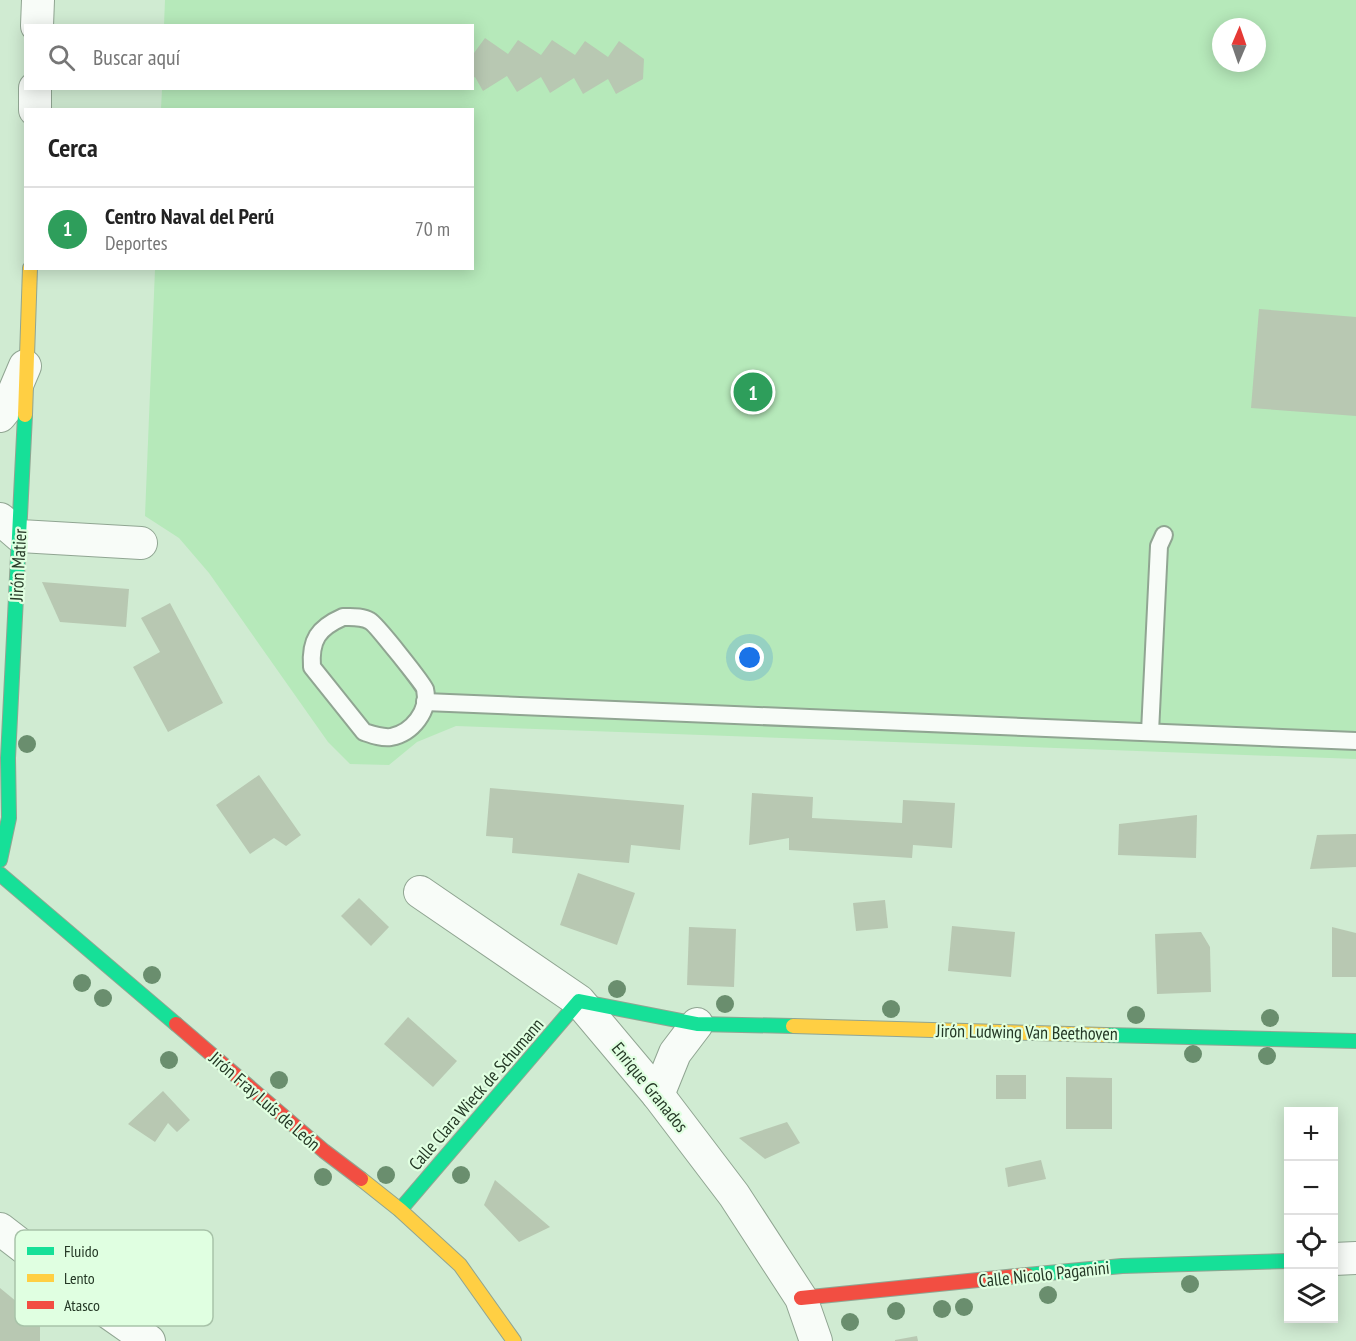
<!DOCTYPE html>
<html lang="es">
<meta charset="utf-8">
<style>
:root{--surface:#fff;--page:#f6f6f6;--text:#222;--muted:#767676;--line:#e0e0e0;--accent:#607762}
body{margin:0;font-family:"PT Sans Narrow",sans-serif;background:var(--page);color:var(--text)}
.controls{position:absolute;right:18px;bottom:18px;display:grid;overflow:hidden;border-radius:0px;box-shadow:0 3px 15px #0003}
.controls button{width:54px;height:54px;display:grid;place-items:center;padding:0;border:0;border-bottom:2px solid var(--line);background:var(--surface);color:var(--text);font:30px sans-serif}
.compass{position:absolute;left:1212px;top:18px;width:54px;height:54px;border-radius:50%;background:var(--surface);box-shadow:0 3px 15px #0003;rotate:2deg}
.you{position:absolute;left:750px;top:658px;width:21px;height:21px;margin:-15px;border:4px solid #fff;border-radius:50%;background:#1a73e8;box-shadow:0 0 0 9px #1a73e833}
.badge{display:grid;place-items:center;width:39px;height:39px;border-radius:50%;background:var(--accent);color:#fff;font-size:20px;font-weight:700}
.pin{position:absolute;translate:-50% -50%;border:3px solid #fff;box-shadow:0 2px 6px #0006}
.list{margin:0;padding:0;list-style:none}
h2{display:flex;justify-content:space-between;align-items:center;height:78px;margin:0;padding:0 24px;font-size:26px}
h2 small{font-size:20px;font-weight:400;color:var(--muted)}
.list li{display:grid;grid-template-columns:39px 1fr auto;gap:18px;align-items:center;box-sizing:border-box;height:84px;padding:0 24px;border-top:2px solid var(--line)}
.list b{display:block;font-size:22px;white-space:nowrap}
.list p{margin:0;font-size:20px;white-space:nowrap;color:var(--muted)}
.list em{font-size:20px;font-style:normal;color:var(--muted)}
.icon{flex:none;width:33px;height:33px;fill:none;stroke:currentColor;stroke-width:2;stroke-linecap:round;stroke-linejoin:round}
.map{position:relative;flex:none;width:1356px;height:1341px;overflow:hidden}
.search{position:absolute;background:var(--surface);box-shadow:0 3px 15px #0003;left:24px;top:24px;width:450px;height:66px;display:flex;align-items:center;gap:15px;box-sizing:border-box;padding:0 21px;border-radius:0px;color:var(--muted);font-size:22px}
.panel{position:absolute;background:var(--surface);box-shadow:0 3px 15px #0003;left:24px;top:108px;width:450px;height:162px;border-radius:0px}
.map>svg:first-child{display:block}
.green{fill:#b6e9ba;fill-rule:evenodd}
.building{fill:#b8c8b2}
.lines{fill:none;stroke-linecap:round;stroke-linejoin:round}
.lane-casing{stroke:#90a592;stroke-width:20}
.street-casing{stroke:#90a592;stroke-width:34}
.fast-casing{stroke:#90a592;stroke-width:16}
.slow-casing{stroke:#90a592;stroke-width:16}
.jam-casing{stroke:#90a592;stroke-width:16}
.lane{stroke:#f8fcf8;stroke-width:16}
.street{stroke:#f8fcf8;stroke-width:32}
.fast{stroke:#16e098;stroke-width:14}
.slow{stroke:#ffcf43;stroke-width:14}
.jam{stroke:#f24e42;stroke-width:14}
.tree{fill:#6a8e6e}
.labels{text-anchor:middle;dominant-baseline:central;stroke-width:4.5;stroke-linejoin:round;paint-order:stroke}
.street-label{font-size:18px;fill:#243825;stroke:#e0ffe1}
.key{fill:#e0ffe1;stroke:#a8c3a9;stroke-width:1.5}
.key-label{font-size:16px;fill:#243825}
</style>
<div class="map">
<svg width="1356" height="1341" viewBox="0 0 1356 1341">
<rect width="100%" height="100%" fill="#d0ebd2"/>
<path class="green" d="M165 0H1356V759L456 726 417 742 389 765 350 764 328 742 209 573 179 538 145 516 155 269 472 268V110L161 109 162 89 472 88V26L164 25ZM1221 27H1257V63H1221Z"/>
<g class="building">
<polygon points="485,38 508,54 518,40 541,55 552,40 575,55 585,41 608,57 619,41 644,59 643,79 616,94 608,79 583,94 574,78 550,93 541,77 517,92 507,76 483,91 475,77 472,78 472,52 474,53"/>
<polygon points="1259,309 1356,317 1356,416 1251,408"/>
<polygon points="42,582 129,589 126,627 60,622"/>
<polygon points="170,603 223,703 168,732 133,667 160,652 141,618"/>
<polygon points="259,775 301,835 286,846 274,838 250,854 216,805"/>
<polygon points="490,788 684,805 680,850 631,845 629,863 512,853 513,838 486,836"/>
<polygon points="752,793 813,797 812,818 902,823 903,800 955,803 952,848 913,845 912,858 789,850 789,838 749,845"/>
<polygon points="1197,815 1196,858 1118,855 1119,824"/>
<polygon points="1356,834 1356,867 1310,869 1317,835"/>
<polygon points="578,873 635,893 617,945 560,925"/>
<polygon points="359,898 389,927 371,946 341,916"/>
<polygon points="885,900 888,928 856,931 853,903"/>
<polygon points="952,926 1015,932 1011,977 948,971"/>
<polygon points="689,927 736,929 734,987 687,985"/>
<polygon points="1332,927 1356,933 1356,977 1332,977"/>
<polygon points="1201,932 1210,947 1211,992 1157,994 1155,934"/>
<polygon points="408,1017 457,1061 433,1087 384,1044"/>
<rect x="996" y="1075" width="30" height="24"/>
<polygon points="1066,1077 1112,1078 1112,1129 1066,1129"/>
<polygon points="163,1091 190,1120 177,1132 168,1123 155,1142 128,1124"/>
<polygon points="787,1122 800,1143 765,1159 739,1138"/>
<polygon points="1041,1160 1046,1179 1008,1187 1005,1168"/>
<polygon points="495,1180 550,1227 519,1242 484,1205"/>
<polygon points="0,1288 40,1321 40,1341 0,1341"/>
<polygon points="917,1336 918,1341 895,1341 895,1340"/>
</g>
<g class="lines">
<g class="lane-casing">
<g id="lane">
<path d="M343 617C352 617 362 616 370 621 376 624 424 685 425 689 430 711 412 733 391 737 381 738 373 735 364 732L312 667C310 640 318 628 343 617Z"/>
<polyline points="425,702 1356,741"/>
<polyline points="1150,732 1159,546 1164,535"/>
</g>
</g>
<g class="street-casing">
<g id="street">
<polyline points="37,26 38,0"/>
<polyline points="35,110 35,88"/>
<polyline points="0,416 8,406 25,366"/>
<polyline points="0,519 20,536 141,543"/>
<polyline points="420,892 579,1001 658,1095 734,1195 801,1298 816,1341"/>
<polyline points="658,1095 675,1053 697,1024"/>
<polyline points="0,1229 109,1313 149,1341"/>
<polyline points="1334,1259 1356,1258"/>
</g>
</g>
<g class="fast-casing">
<g id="fast">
<polyline points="0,860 9,818 8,758 25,415"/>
<polyline points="0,874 176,1024"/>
<polyline points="1106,1035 1356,1041"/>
<polyline points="400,1210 579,1001 697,1024 793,1026"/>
<polyline points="1027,1275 1122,1266 1288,1261"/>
</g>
</g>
<g class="slow-casing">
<g id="slow">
<polyline points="25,415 30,268"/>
<polyline points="793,1026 1106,1035"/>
<polyline points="361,1179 400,1210 460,1265 514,1341"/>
</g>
</g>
<g class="jam-casing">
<g id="jam">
<polyline points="176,1024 324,1151 361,1179"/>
<polyline points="801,1298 1027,1275"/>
</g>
</g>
<use href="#lane" class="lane"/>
<use href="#street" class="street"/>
<use href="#fast" class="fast"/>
<use href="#slow" class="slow"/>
<use href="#jam" class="jam"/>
</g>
<g class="tree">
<circle cx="27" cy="744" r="9"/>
<circle cx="152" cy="975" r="9"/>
<circle cx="82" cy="983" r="9"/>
<circle cx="617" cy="989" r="9"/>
<circle cx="103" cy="998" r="9"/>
<circle cx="725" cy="1004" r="9"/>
<circle cx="891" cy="1009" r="9"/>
<circle cx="1136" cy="1015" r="9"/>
<circle cx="1270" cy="1018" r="9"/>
<circle cx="1193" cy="1054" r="9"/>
<circle cx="1267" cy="1056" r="9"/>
<circle cx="169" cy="1060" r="9"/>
<circle cx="279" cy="1080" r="9"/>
<circle cx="386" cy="1175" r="9"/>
<circle cx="461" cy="1175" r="9"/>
<circle cx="323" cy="1177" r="9"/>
<circle cx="1190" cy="1284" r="9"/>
<circle cx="1048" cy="1295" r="9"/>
<circle cx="964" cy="1307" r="9"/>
<circle cx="942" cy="1309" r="9"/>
<circle cx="896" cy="1311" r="9"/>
<circle cx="850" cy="1322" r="9"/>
</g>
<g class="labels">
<g class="street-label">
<text transform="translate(18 565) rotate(-87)">Jirón Matier</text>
<text transform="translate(1027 1032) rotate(1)">Jirón Ludwing Van Beethoven</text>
<text transform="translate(650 1087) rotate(51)">Enrique Granados</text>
<text transform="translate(476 1094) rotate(-49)">Calle Clara Wieck de Schumann</text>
<text transform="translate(265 1101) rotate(41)">Jirón Fray Luís de León</text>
<text transform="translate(1044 1274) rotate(-6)">Calle Nicolo Paganini</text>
</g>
</g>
<rect x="15" y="1230" width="198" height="96" rx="9" class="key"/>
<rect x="27" y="1247" width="27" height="8" fill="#16e098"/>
<rect x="27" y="1274" width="27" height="8" fill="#ffcf43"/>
<rect x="27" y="1301" width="27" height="8" fill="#f24e42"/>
<g class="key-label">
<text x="64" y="1257">Fluido</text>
<text x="64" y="1284">Lento</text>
<text x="64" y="1311">Atasco</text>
</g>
</svg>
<div class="controls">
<button>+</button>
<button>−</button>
<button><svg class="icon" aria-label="locate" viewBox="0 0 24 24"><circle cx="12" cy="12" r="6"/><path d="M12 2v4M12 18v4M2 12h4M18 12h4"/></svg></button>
<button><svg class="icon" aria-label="layers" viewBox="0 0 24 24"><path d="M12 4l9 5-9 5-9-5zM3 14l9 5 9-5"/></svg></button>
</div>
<svg class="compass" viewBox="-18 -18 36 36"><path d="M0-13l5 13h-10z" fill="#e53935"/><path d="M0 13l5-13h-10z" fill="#767676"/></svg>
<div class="you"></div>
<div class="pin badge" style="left:753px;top:392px;background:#2e9e5b">1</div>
<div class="search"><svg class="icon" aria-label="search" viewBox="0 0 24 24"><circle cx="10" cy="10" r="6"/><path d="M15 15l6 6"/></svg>Buscar aquí</div>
<section class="panel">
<h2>Cerca<small></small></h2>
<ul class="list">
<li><span class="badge" style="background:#2e9e5b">1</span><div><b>Centro Naval del Perú</b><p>Deportes</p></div><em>70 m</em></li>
</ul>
</section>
</div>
